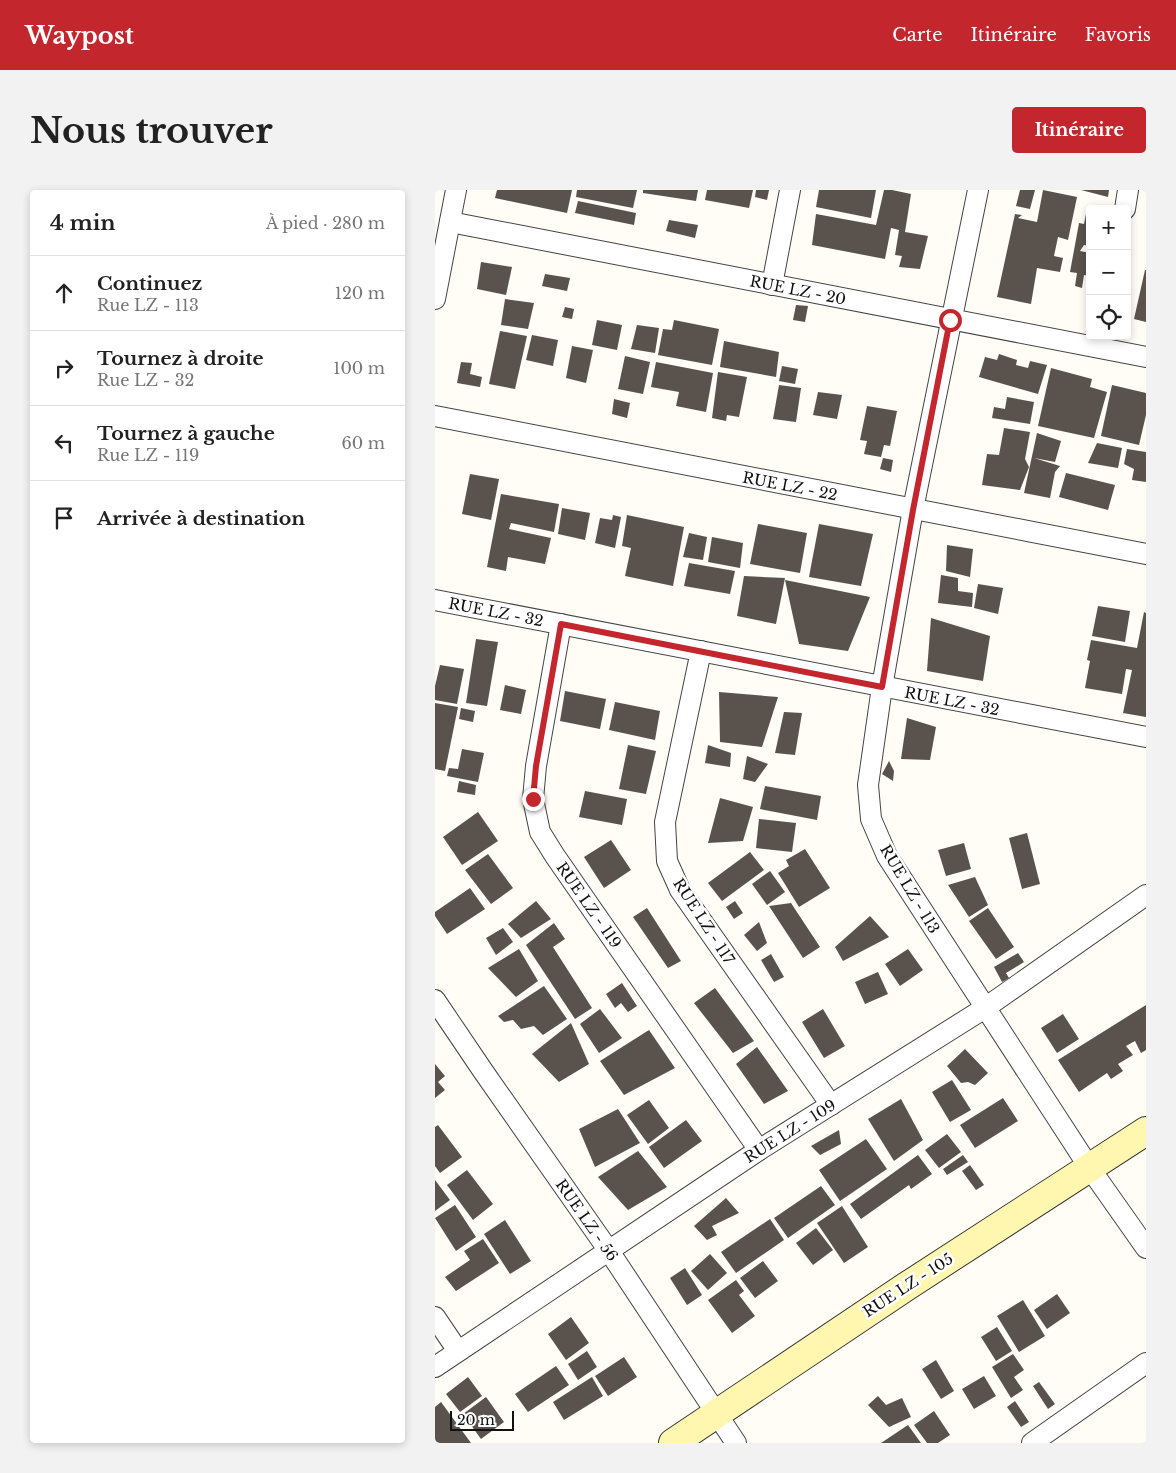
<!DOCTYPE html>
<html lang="fr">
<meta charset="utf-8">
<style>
:root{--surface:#fff;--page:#f2f2f2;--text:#222;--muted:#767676;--line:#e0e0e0;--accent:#c4262e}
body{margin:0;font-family:"Libre Baskerville",serif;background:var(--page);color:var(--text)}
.controls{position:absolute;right:15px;top:15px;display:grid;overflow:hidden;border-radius:5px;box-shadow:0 2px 8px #0003}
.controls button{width:45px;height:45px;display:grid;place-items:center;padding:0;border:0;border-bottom:1px solid var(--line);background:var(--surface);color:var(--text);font:25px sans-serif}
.scale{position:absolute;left:15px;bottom:12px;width:64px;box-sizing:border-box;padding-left:5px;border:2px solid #111;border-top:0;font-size:14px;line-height:18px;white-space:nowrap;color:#111;-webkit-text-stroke:4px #fff;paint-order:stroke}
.stop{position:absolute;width:15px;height:15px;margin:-11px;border:4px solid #c4262e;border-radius:50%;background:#fff}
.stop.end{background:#c4262e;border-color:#fff;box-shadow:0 1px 5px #0008}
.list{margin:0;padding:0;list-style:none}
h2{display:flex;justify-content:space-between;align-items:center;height:65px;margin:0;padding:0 20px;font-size:21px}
h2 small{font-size:16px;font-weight:400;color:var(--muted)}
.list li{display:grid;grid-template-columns:32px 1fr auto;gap:15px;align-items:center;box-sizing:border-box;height:75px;padding:0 20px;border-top:1px solid var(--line)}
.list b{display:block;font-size:19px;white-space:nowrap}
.list p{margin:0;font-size:16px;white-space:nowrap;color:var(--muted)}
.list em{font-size:16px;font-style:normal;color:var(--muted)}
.icon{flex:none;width:28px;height:28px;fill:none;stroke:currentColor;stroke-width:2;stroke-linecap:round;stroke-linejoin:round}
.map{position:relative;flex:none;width:711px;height:1253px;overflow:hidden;border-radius:5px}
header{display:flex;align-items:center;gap:30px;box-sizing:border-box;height:70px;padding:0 25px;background:var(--accent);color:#fff}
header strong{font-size:24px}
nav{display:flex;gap:28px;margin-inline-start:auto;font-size:18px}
.intro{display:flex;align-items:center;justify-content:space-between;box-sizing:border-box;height:120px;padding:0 30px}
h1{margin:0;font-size:35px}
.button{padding:12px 22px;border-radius:5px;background:var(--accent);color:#fff;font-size:18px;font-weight:700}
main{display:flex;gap:30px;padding:0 30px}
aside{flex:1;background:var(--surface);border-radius:5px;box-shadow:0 2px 8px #0003}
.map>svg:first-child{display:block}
.building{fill:#5a524d}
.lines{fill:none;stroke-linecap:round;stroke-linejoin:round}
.minor-casing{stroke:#444;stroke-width:22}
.secondary-casing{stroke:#333;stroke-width:30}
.minor{stroke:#fff;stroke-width:20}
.secondary{stroke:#fff6b0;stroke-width:28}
.route{stroke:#c4262e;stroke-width:6}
.labels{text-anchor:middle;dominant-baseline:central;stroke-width:5;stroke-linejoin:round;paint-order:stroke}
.street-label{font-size:15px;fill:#111;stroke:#fff}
</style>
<header>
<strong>Waypost</strong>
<nav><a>Carte</a><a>Itinéraire</a><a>Favoris</a></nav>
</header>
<div class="intro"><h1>Nous trouver</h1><a class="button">Itinéraire</a></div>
<main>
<aside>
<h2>4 min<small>À pied · 280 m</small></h2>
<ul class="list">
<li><svg class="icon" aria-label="ahead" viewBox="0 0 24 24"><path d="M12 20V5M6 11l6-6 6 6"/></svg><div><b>Continuez</b><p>Rue LZ - 113</p></div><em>120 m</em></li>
<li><svg class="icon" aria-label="right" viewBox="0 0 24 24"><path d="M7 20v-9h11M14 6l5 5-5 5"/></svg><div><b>Tournez à droite</b><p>Rue LZ - 32</p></div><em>100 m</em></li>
<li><svg class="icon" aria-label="left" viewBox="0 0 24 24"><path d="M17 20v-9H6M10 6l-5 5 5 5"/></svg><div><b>Tournez à gauche</b><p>Rue LZ - 119</p></div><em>60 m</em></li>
<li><svg class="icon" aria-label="arrive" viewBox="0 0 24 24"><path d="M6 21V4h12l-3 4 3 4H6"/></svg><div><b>Arrivée à destination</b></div></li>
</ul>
</aside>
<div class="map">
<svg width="711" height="1253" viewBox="0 0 711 1253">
<rect width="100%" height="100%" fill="#fffdf5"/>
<g class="building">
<polygon points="62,0 137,0 132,23 60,8"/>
<polygon points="142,0 202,0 198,18 141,7"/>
<polygon points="208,0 263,0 261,11 208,3"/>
<polygon points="272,0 318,0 314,18 270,10"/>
<polygon points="321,0 334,0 332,10 320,7"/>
<polygon points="384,0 441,0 436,28 381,17"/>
<polygon points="449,0 457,0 476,4 470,42 493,46 485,79 464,77 467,66 460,65 464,40 456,38 450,69 377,55 381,24 441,35"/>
<polygon points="585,0 600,0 595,19 581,16"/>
<polygon points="608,0 642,7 633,50 623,47 619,66 628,68 625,82 602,78 596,114 562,107 580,24 587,25 583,28 602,32"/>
<polygon points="646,0 674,0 673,7"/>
<polygon points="143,11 201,23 199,35 140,23"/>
<polygon points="652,19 655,19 655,56 649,55 645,61 655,63 655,84 654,86 649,85 647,98 640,96 642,83 635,82 644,33 649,34"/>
<polygon points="234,30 263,35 260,48 231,41"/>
<polygon points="46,72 77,77 71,105 42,99"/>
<polygon points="710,80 711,80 711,132 699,129"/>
<polygon points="110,84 135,88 132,101 107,96"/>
<polygon points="70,109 99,113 93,139 66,135"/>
<polygon points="361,115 373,116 370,132 358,130"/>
<polygon points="130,117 139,119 137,129 127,127"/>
<polygon points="162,130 187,135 182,160 157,155"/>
<polygon points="239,130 284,139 277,175 223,165 228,139 237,140"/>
<polygon points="202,135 224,138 220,163 196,159"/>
<polygon points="65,141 92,146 80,199 54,194"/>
<polygon points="97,145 123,150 118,176 91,170"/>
<polygon points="289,151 344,162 341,187 285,177"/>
<polygon points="137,156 158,160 151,193 131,188"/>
<polygon points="564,164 582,170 581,175 593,178 595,171 612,175 603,204 544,187 550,167 562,170"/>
<polygon points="190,166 215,172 208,204 183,199"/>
<polygon points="26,172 37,173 35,184 47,187 45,197 22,193"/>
<polygon points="221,172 278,183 271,222 241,216 244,202 216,197"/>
<polygon points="347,176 363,179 360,194 344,191"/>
<polygon points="616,178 657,189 655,197 672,202 659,248 603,236"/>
<polygon points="283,182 312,187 304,227 292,225 291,231 277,228"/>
<polygon points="344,195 366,198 361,232 338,229"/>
<polygon points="677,195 711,203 711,225 704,255 666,246"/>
<polygon points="383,202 407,205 402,229 378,225"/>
<polygon points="572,207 599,212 595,234 557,228 559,217 570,219"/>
<polygon points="179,209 195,213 192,228 177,224"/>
<polygon points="432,216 462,221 455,256 449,255 446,267 429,264 432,251 425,250"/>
<polygon points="569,238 595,242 590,269 594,277 585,300 547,295 552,264 564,265"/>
<polygon points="602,243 626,251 620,272 599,268 625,276 620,282 615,308 589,303"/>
<polygon points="662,253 687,258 683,278 653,273"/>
<polygon points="692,259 711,262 711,292 697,290 699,279 689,274"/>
<polygon points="448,268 458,270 456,282 445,279"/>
<polygon points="631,283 680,295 673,320 624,307"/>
<polygon points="35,284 64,289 56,330 27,324"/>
<polygon points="66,304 124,314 119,342 76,333 74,339 116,348 110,374 73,367 71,381 52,377"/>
<polygon points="127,318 155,323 150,350 123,344"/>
<polygon points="178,325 186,327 180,358 160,353 165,328 177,330"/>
<polygon points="192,325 249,337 238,396 190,386 196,358 187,356"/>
<polygon points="323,334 372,343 365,383 315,374"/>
<polygon points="384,334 438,344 426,396 374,387"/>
<polygon points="254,343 272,347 268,370 248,367"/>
<polygon points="277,347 308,353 305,378 273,372"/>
<polygon points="512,355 538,359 535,387 511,381"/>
<polygon points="254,373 300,381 295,404 249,396"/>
<polygon points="506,385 523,388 523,401 538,403 537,417 503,413"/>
<polygon points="309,386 350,388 341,434 302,426"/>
<polygon points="350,390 435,407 413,461 364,454"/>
<polygon points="543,394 568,398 563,424 539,418"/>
<polygon points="663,416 695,421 690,452 657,446"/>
<polygon points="709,422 711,423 711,527 688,523 697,480 691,479 687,504 650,498 655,471 652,470 656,450 702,458"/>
<polygon points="496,428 555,446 548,491 492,481"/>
<polygon points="41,449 63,452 52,516 31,513"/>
<polygon points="5,475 29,479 22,514 0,510 0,496"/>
<polygon points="70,495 91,500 86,524 65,520"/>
<polygon points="130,501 171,509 165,539 125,531"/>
<polygon points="284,502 343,507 327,557 285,552"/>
<polygon points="180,512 225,521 220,550 174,540"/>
<polygon points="0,513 23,517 10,581 0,579"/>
<polygon points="26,518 40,521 38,532 24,529"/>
<polygon points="349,522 367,523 360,565 340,563"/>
<polygon points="472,528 501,537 495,570 466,569"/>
<polygon points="193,555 221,561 211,604 184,599"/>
<polygon points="273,555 296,563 295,577 270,573"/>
<polygon points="27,559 49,563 43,592 12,586 14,578 23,579"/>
<polygon points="312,566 333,574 320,592 308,589"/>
<polygon points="454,571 459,581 458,591 447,584"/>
<polygon points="24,591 41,595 40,605 22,602"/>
<polygon points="330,596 386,606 382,630 325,619"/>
<polygon points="150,601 192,609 187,635 144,627"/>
<polygon points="285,608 318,617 308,651 273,653"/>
<polygon points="43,622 63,651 27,675 8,647"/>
<polygon points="324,629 361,633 357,662 321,658"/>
<polygon points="592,643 605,694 587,699 574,648"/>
<polygon points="176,650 196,680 169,698 149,667"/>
<polygon points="529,653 536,679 511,686 503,660"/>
<polygon points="370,659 395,698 364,717 343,683 354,676 351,670"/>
<polygon points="315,662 329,680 287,711 273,693"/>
<polygon points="53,664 78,698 56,714 30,680"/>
<polygon points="335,681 350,702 332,715 317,694"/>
<polygon points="540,687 553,715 534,727 513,695"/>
<polygon points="35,698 50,719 12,744 0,726 0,722"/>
<polygon points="101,711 116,729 86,748 73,734"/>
<polygon points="300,711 308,723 299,729 291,717"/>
<polygon points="356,713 385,757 368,768 334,716"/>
<polygon points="212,718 246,771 233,778 198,727"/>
<polygon points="553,718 579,757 561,769 534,731"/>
<polygon points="435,726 454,747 408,771 400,757"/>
<polygon points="324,732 332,753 322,761 309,745"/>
<polygon points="119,733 130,749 118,757 157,818 140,829 91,755"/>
<polygon points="68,738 78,752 61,765 51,748"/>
<polygon points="84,759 103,791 81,807 53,778"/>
<polygon points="473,759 488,780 465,796 450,774"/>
<polygon points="583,763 589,772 571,783 574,788 567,792 559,777"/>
<polygon points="336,764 349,787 339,792 326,770"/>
<polygon points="443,782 453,804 430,814 420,792"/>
<polygon points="187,793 202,816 193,822 186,813 180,818 171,804"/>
<polygon points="109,796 132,829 108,845 99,836 86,839 78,830 69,832 63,826"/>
<polygon points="280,798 319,851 298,863 259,813"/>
<polygon points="711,815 711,860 706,863 700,851 691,856 698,865 683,874 688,881 676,889 672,883 644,902 623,870"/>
<polygon points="165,819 187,848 164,863 145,834"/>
<polygon points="388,819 410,856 389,868 367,832"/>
<polygon points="628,824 644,849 622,863 606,838"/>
<polygon points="136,833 154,874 124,892 97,864"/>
<polygon points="214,840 240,878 189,905 165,871"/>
<polygon points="322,857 353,901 329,914 301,874"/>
<polygon points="530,859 553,883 540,895 533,892 526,893 512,876"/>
<polygon points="0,874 10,886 3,892 10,900 0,908"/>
<polygon points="517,890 536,920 515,932 497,902"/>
<polygon points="568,908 583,931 540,958 525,935"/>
<polygon points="466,909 488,950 459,971 433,929"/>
<polygon points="214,910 234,938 213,954 192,925"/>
<polygon points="183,919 205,953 160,977 144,939"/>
<polygon points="251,930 267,951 229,978 214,957"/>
<polygon points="3,935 27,967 5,983 0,976 0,937"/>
<polygon points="404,940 406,954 385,965 376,956"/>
<polygon points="512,944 526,962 504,978 490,960"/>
<polygon points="431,949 452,979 405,1011 384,980"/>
<polygon points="203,961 232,997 193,1020 163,987"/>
<polygon points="483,965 497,984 476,999 474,995 426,1029 415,1014"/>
<polygon points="528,965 533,972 512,985 508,979"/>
<polygon points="535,975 549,995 541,1000 527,981"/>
<polygon points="32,980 58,1014 38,1030 12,995"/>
<polygon points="0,990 15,1010 0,1021"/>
<polygon points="386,996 400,1015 353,1048 339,1028"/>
<polygon points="291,1008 304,1023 277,1036 282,1045 272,1050 259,1036"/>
<polygon points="20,1015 41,1047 21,1061 0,1028"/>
<polygon points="407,1016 433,1057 409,1073 382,1033"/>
<polygon points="335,1029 349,1050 301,1083 286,1062"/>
<polygon points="70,1030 96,1071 75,1084 49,1044"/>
<polygon points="381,1038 398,1060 378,1075 361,1053"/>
<polygon points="48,1049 64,1073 21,1101 10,1087 35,1070 29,1061"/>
<polygon points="275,1064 292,1083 273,1100 256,1081"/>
<polygon points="328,1071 343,1091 320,1108 305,1088"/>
<polygon points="250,1078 267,1105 252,1115 235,1088"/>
<polygon points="301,1090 309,1101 304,1105 320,1126 297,1143 273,1110"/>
<polygon points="622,1104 635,1123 612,1139 599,1120"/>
<polygon points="588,1110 610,1146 584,1162 562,1126"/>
<polygon points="136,1127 154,1153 131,1170 113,1144"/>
<polygon points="562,1137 577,1161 561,1171 546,1147"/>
<polygon points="152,1161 162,1177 143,1190 133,1174"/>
<polygon points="578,1164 589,1180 579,1187 588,1200 576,1208 557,1177"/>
<polygon points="189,1167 202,1187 173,1206 160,1186"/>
<polygon points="501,1170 519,1201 506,1209 487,1179"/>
<polygon points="121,1176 134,1195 93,1222 80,1204"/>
<polygon points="549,1186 561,1206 539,1219 527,1199"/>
<polygon points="33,1187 47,1206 25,1222 11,1204"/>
<polygon points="157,1187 168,1206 129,1230 118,1212"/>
<polygon points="604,1192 620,1214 613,1219 598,1196"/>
<polygon points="443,1206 451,1215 467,1208 476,1227 454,1237 433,1215"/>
<polygon points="51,1207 69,1232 46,1249 28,1224"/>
<polygon points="580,1211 594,1232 586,1237 572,1217"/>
<polygon points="6,1212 36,1253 0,1253 0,1217"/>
<polygon points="499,1221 515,1245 503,1253 492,1253 479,1235"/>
<polygon points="473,1235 486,1253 446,1253"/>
</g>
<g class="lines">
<g class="minor-casing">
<g id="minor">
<polyline points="543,0 478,319 447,497 433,595 436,629 452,666 654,977 711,1058"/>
<polyline points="690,19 693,0"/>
<polyline points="15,32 711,167"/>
<polyline points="337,95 355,0"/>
<polyline points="0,109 21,0"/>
<polyline points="0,226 711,364"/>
<polyline points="0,410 711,547"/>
<polyline points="126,434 101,576 98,609 105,642 120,666 324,960"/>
<polyline points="266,461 230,632 232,671 245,700 396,915"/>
<polyline points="0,810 48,881 174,1061 301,1253"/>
<polyline points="0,1127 23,1161"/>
<polyline points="0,1177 324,960 550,818 711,705"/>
<polyline points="597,1253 711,1173"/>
</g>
</g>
<g class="secondary-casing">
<polyline id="secondary" points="238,1253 472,1096 711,941"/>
</g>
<use href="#minor" class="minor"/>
<use href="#secondary" class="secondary"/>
</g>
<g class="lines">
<polyline class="route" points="98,609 101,576 126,434 447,497 478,320 515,130"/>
</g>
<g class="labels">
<g class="street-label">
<text transform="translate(363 100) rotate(11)">RUE LZ - 20</text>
<text transform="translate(355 296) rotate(11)">RUE LZ - 22</text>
<text transform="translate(61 422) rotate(11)">RUE LZ - 32</text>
<text transform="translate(517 511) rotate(11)">RUE LZ - 32</text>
<text transform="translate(475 699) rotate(59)">RUE LZ - 113</text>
<text transform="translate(154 715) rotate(55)">RUE LZ - 119</text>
<text transform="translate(269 731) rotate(57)">RUE LZ - 117</text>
<text transform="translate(355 941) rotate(-32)">RUE LZ - 109</text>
<text transform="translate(152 1030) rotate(55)">RUE LZ - 56</text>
<text transform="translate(473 1095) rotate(-33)">RUE LZ - 105</text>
</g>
</g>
</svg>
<div class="controls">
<button>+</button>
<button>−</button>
<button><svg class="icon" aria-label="locate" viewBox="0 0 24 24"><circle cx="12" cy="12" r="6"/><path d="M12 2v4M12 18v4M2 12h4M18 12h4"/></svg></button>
</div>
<div class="scale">20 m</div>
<div class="stop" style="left:515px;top:130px"></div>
<div class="stop end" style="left:98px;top:609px"></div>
</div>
</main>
